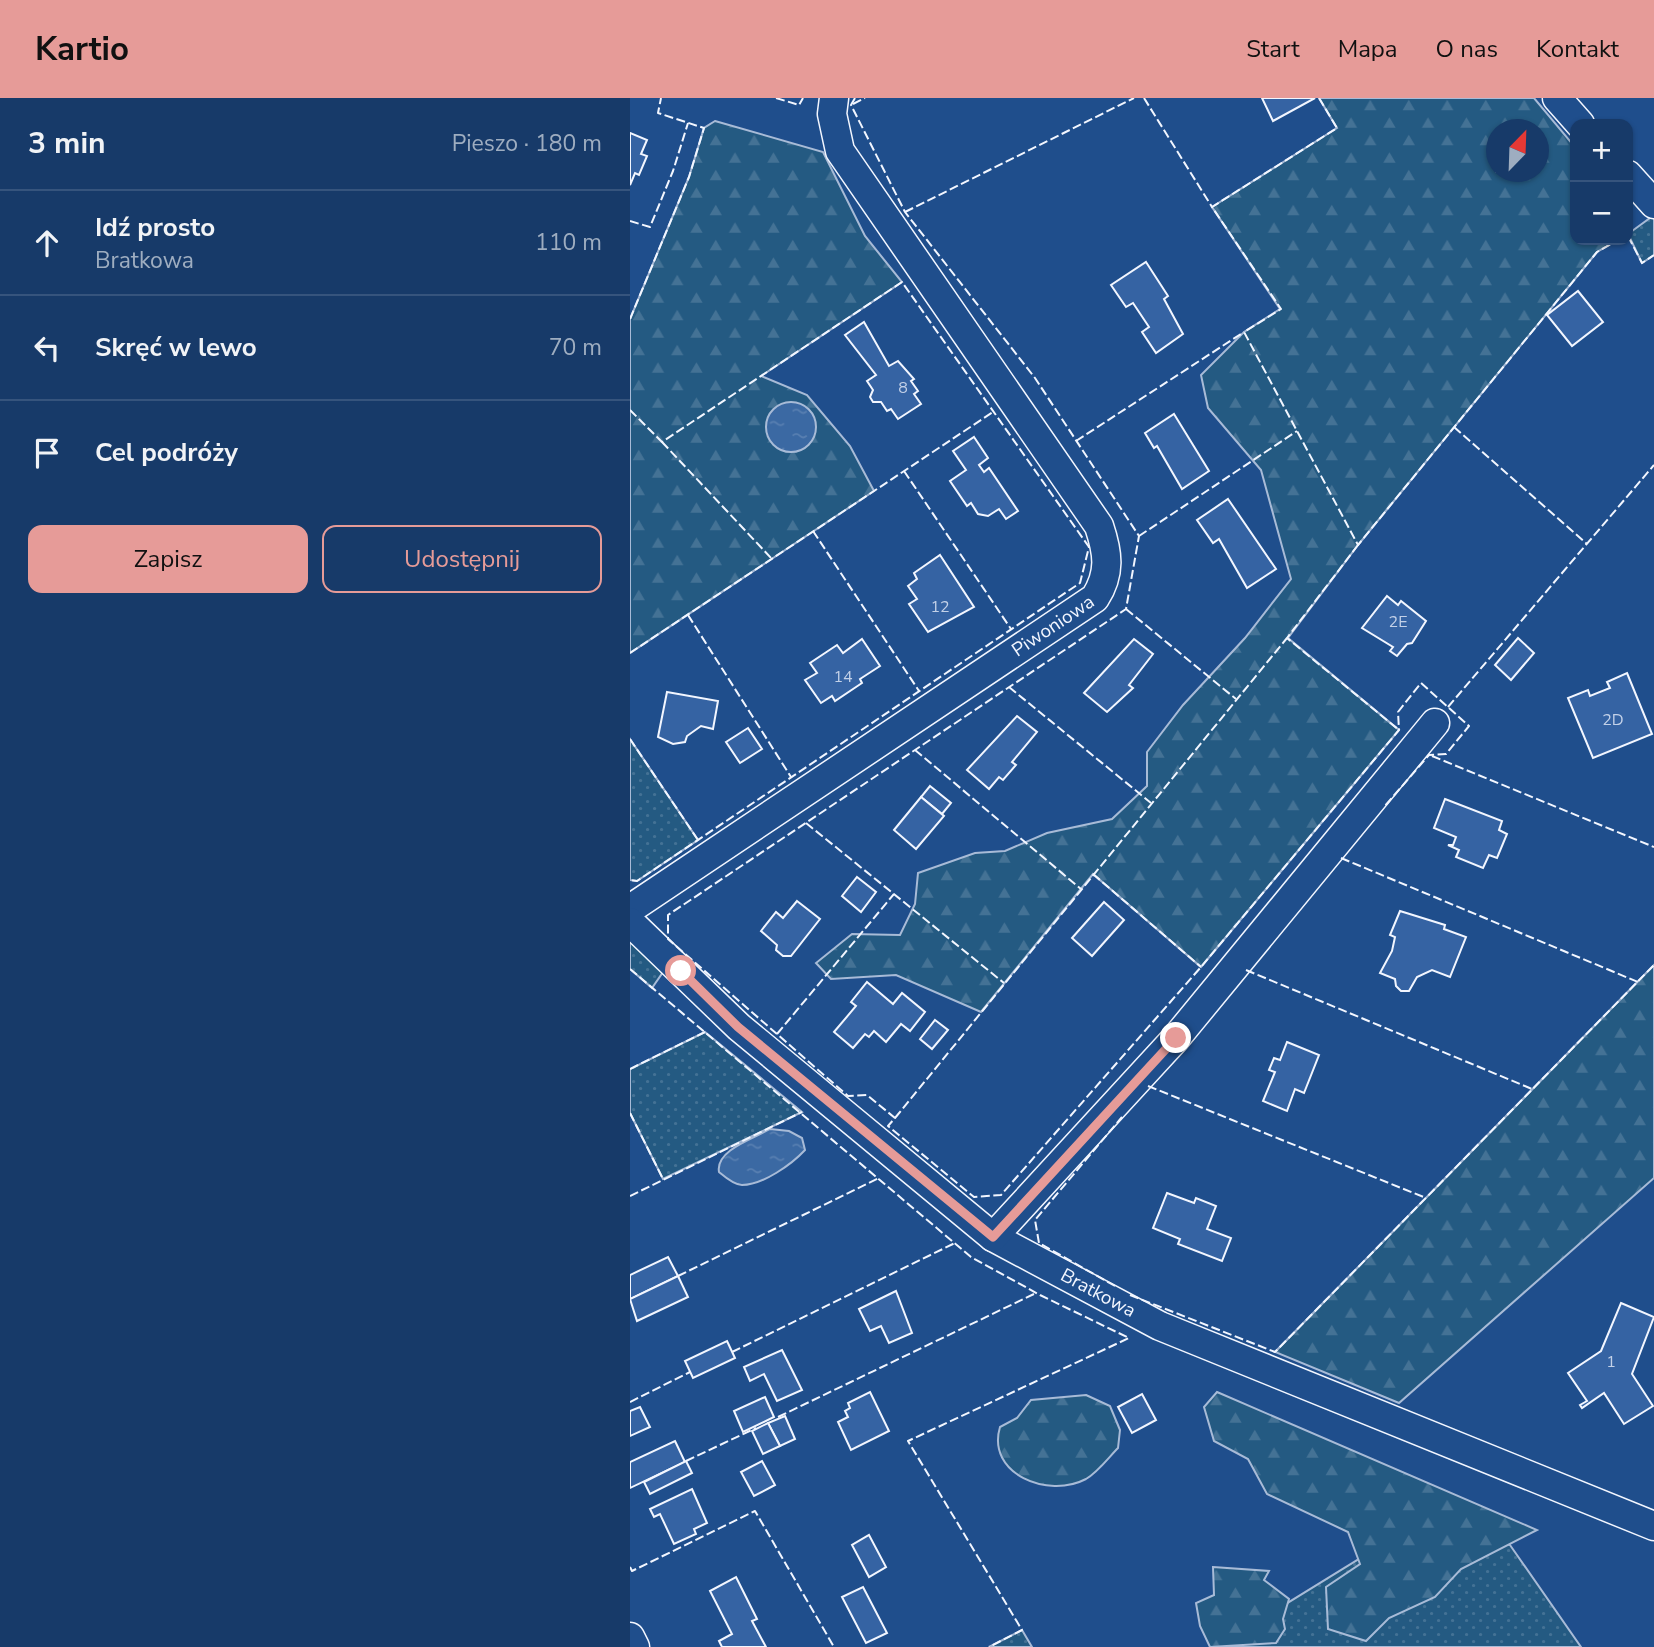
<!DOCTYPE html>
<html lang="pl">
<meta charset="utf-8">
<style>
:root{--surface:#173a69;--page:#244571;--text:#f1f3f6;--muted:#9eadc0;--line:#36547d;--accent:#e69b98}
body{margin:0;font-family:"Nunito Sans",sans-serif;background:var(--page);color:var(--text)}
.controls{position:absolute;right:21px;top:21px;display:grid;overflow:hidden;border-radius:14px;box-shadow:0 2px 5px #0004}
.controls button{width:63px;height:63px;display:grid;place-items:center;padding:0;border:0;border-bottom:2px solid var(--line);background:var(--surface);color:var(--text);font:35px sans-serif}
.compass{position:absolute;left:856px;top:21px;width:63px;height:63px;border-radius:50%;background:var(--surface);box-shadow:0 2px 5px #0004;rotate:23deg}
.stop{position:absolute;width:21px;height:21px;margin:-16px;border:5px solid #e69b98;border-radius:50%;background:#fff}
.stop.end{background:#e69b98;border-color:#fff;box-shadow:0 2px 7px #0008}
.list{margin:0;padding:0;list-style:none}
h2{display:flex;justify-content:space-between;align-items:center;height:91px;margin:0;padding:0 28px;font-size:30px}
h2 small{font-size:23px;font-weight:400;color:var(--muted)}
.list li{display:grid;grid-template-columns:46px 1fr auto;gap:21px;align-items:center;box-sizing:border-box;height:105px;padding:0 28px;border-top:2px solid var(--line)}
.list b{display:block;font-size:26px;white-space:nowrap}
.list p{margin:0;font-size:23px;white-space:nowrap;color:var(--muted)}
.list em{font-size:23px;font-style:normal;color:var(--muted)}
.actions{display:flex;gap:14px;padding:21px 28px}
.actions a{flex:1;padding:16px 0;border:2px solid var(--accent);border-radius:14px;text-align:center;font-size:24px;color:var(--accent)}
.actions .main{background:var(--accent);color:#111}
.icon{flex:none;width:38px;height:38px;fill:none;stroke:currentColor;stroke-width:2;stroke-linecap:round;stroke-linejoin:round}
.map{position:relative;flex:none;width:1024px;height:1549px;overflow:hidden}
header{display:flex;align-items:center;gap:42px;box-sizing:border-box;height:98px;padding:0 35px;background:var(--accent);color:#111}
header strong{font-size:33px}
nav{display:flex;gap:38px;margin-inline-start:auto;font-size:24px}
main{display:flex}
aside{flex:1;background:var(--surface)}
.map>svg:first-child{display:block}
.grass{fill:url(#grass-dots);stroke:#a8bbd7;stroke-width:2}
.forest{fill:url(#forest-firs);stroke:#a8bbd7;stroke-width:2;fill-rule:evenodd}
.water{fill:url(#water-ripples);stroke:#a8bbd7;stroke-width:2}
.building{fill:#3563a3;stroke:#f2f6ff;stroke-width:2}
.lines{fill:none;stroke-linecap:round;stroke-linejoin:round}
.minor-casing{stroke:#f2f6ff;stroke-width:31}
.minor{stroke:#1f4e8c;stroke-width:28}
.fence{stroke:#f2f6ff;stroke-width:2;stroke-dasharray:9 3.5;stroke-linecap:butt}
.route{stroke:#e69b98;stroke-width:9}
.labels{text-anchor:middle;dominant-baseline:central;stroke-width:5;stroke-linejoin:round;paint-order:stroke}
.number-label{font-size:16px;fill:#c3d1e8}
.street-label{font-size:19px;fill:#f2f6ff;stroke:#1f4e8c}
</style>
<header>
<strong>Kartio</strong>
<nav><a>Start</a><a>Mapa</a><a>O nas</a><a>Kontakt</a></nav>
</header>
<main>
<aside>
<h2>3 min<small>Pieszo · 180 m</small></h2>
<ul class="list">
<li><svg class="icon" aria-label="ahead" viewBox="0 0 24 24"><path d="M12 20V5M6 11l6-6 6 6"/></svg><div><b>Idź prosto</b><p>Bratkowa</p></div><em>110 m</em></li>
<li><svg class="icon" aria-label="left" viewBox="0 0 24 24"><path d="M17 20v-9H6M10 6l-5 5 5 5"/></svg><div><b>Skręć w lewo</b></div><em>70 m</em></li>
<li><svg class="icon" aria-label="arrive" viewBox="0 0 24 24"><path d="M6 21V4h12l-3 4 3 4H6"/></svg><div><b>Cel podróży</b></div></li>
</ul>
<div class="actions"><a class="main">Zapisz</a><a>Udostępnij</a></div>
</aside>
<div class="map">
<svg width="1024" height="1549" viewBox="0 0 1024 1549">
<defs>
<pattern id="grass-dots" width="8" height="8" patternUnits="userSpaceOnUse" patternTransform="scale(1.75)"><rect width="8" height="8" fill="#245a82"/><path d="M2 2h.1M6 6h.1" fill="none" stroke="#447295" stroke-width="1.8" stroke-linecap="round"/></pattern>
<pattern id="forest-firs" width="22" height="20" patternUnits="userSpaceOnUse" patternTransform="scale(1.75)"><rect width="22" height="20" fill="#245a82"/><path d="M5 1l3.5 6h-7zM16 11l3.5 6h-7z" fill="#447295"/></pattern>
<pattern id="water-ripples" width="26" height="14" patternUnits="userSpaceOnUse" patternTransform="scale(1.75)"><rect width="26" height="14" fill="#3b69a3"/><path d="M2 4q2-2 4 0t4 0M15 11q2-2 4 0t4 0" fill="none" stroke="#587fb1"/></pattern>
</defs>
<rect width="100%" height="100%" fill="#1f4e8c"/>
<g class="grass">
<polygon points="1024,117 1024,157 1012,165 998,136"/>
<polygon points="0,641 68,742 7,783 0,782"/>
<polygon points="0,840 33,874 22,890 0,871"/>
<polygon points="75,934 172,1014 33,1081 0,1015 0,971"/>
<polygon points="797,1419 880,1447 951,1549 586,1549"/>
<polygon points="392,1532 402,1549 359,1549"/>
</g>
<g class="forest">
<path d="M689 0H904L945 49V142H988L967 154 728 447 658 540 769 632 571 869 463 776 351 914 266 877 201 881 186 865 222 836 270 837 285 806 288 775 345 755 375 753 417 735 482 721 517 688V654L553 607 615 540 661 481 631 372 578 310 571 277 614 234 650 211 582 109 707 30ZM866 32H908V74H866Z"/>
<polygon points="85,23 193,54 235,138 272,184 131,278 177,297 220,348 244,393 0,555 0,221 59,79 74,30"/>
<polygon points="1024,867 1024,1080 769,1305 645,1254"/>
<polygon points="587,1294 907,1432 831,1471 805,1499 759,1520 736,1543 698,1531 696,1489 730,1466 718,1434 637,1396 618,1361 584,1343 574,1309"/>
<path d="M456 1297 480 1308 490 1332 488 1350C479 1359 468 1374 456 1381 418 1401 356 1376 370 1329L387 1320 401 1302Z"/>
<polygon points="583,1469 639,1473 634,1482 659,1501 653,1521 655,1531 646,1545 580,1549 570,1528 566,1505 584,1497"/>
</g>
<g class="water">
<circle cx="161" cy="329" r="25"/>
<path d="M140 1031 159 1033 172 1040 175 1052C162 1066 133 1087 112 1087 104 1087 95 1079 89 1074 85 1052 125 1040 140 1031Z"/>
</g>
<g class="building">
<polygon points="632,0 685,0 643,23"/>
<polygon points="0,35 17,42 11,56 17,58 9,77 5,75 0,87"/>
<polygon points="516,164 538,198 534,201 553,236 526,255 512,234 519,229 503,205 496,209 481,187"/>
<polygon points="948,193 973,224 942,248 917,217"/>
<polygon points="234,224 259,268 268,263 284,281 281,283 288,293 284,296 291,306 268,321 261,311 257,313 251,304 243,304 240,299 243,292 237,283 246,277 215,237"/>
<polygon points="544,316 579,373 552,391 527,348 524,350 515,335"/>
<polygon points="344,339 358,360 349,367 354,374 359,370 388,413 376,421 369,411 358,418 348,416 341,405 337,408 320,383 336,372 323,353"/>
<polygon points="598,401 646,471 617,490 589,441 583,445 567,422"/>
<polygon points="310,457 344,509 298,534 279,506 287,501 278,488 287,481 284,475"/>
<polygon points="757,498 768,507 771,503 796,523 782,545 777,546 767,558 760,553 763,549 732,530"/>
<polygon points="888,540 904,555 881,582 865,567"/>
<polygon points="232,541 250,568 230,581 232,585 205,603 202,598 191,605 175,582 187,575 180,565 207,547 213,555"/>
<polygon points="504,541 523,556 499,587 503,590 477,614 454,595"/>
<polygon points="997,575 1022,636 963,660 938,600 958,592 960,598 980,590 977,584"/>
<polygon points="37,594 88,603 83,631 71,628 57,638 55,644 43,646 28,639"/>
<polygon points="387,618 407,634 382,664 386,667 373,682 369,679 359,691 337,672"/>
<polygon points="118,630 132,651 110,665 96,644"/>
<polygon points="300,688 321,705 312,716 291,699"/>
<polygon points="291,699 314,718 286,751 264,732"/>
<polygon points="815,701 872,723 869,732 877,736 867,760 859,757 853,770 826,759 829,752 818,747 823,747 826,739 804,730"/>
<polygon points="227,779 246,794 231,814 212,798"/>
<polygon points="167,803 190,821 161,858 153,858 146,852 147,847 131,833 146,814 153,820"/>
<polygon points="474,804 494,822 462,858 442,840"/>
<polygon points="770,813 815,827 814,831 836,839 820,879 802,872 787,879 779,893 771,893 766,888 765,881 750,875 762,853 765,839 760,837"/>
<polygon points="237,884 263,906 272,895 295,914 280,933 271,926 256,944 244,933 239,939 235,936 223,950 204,934 226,908 221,904"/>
<polygon points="305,922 318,932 302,951 290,941"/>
<polygon points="657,944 689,957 674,995 665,991 657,1013 633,1003 645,974 639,972 644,960 650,962"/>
<polygon points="537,1095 564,1105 566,1100 586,1108 577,1131 601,1140 592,1163 548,1146 550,1141 523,1130"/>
<polygon points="38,1159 48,1178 0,1201 0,1177"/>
<polygon points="48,1178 58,1199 7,1223 0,1201"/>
<polygon points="266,1193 282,1235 259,1245 251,1228 240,1233 229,1211"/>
<polygon points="991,1205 1024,1219 1002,1276 1023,1308 994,1326 974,1295 952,1310 950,1307 957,1303 938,1275 971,1253"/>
<polygon points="97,1243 105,1260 63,1280 55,1263"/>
<polygon points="152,1252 172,1292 147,1303 134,1276 120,1283 114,1269"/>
<polygon points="240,1294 259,1333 221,1352 208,1324 218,1319 215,1313 220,1310 218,1305"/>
<polygon points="512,1296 526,1322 502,1335 488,1309"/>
<polygon points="135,1299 144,1319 113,1334 104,1313"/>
<polygon points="10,1309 20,1329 0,1338 0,1313"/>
<polygon points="155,1318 165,1341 150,1348 138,1325"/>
<polygon points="138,1325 150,1348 133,1356 122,1333"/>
<polygon points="45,1343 55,1364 0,1390 0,1364"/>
<polygon points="56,1363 62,1375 20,1396 14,1384"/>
<polygon points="132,1363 145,1387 124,1398 111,1374"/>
<polygon points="62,1391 77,1425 64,1431 66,1436 44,1446 30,1416 24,1419 20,1411"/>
<polygon points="239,1437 256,1469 239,1479 222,1447"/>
<polygon points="106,1479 127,1521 122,1523 136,1549 92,1549 89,1543 102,1536 80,1493"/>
<polygon points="233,1489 257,1535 236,1545 212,1499"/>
</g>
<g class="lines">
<g class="minor-casing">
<g id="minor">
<polyline points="927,0 950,26"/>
<polyline points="998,77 1024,106"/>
<path id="s1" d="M0 811 465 500C481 475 478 455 469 428L210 53 202 16 204 0"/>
<path id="s2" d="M0 824 109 929 363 1139 530 1228 1024 1428"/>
<polyline points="363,1139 546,940 805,625"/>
<polyline points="0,1539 5,1549"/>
</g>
</g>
<use href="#minor" class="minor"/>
<g class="fence">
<polyline points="146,0 169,7 173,0"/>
<polyline points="225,0 221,7 275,114 405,280 509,438 496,511 38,817 38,841 218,998 237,997 265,1020 258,1028 344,1099 371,1097 571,869 769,632 768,614 791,585 839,628 816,656 799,657 754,709"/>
<polyline points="514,0 582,109"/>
<polyline points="689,0 707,30 582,109 651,211 614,234 728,447 967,154 988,142"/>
<polyline points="223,6 235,0"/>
<polyline points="275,114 504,0"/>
<polyline points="0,123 20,129 43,73 58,25"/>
<polyline points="998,138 1012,165 1024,157"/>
<polyline points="0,221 59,79 74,30 28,15 31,0"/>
<polyline points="0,312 32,344 272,184 459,449 450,485 7,783 0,782"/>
<polyline points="824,329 957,446"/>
<polyline points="446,343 614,234"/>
<polyline points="32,344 142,461"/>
<polyline points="274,373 381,531"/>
<polyline points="183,433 289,593"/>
<polyline points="509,438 667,333"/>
<polyline points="728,447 657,540 769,632"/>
<polyline points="496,511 606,601"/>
<polyline points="58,517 161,679"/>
<polyline points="0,555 363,314"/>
<polyline points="379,589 521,705"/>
<polyline points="818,609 1024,367"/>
<polyline points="0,641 68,742"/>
<polyline points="285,652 451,791"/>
<polyline points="802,658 1024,749"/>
<polyline points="176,725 374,885"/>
<polyline points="711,760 1008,884"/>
<polyline points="463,776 571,869"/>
<polyline points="0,871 341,1159 410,1197 499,1240 278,1343 392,1532 359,1549"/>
<polyline points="616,872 902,991"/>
<polyline points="147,936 264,796"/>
<polyline points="0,971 75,934"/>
<polyline points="518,988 796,1100"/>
<polyline points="0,1015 33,1081"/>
<polyline points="265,1020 657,540"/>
<polyline points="0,1098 172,1014"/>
<polyline points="48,1178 249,1080"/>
<polyline points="485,1188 409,1145 405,1122 492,1019"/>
<polyline points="500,1197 645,1254 1024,867"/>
<polyline points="102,1254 325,1145"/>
<polyline points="0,1304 60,1274"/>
<polyline points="148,1319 406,1195"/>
<polyline points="56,1363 126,1330"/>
<polyline points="0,1469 2,1473 125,1413 204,1549"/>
</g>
</g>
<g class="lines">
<polyline class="route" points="51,873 108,929 363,1139 546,940"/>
</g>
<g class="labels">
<g class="number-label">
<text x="273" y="290">8</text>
<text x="310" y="509">12</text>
<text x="768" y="524">2E</text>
<text x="213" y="579">14</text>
<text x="983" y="622">2D</text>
<text x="981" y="1264">1</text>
</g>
<g class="street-label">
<text stroke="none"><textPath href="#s1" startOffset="509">Piwoniowa</textPath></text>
<text stroke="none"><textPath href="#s2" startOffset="600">Bratkowa</textPath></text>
</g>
</g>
</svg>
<div class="controls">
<button>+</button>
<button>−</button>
</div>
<svg class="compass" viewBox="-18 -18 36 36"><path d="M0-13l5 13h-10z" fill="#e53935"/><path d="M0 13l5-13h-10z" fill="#9eadc0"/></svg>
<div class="stop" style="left:51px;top:873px"></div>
<div class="stop end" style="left:546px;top:940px"></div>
</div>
</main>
